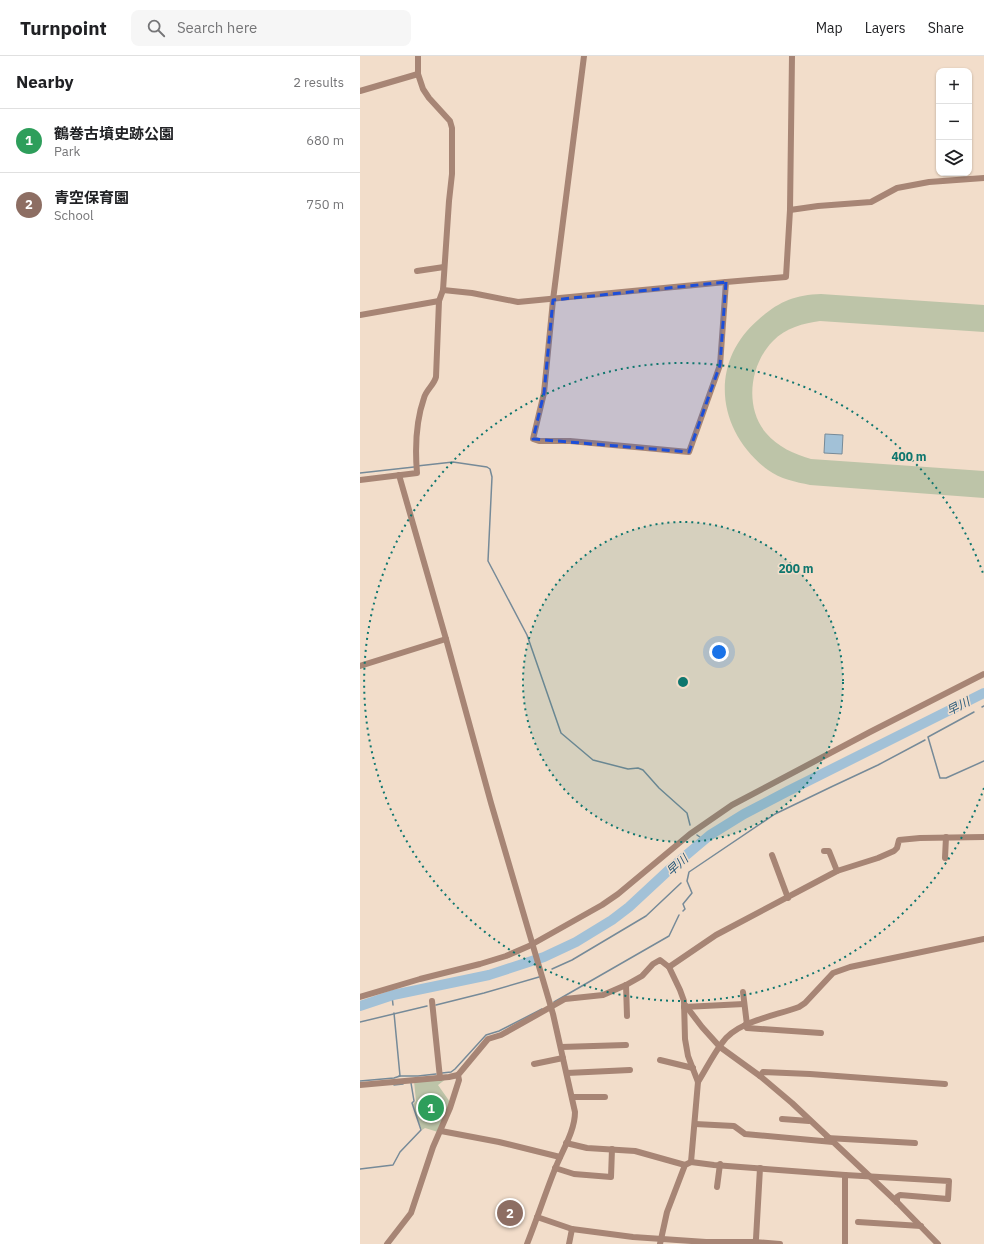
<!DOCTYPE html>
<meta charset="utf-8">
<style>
:root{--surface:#fff;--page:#f6f6f6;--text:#202124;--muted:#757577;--line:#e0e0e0;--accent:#9b7a24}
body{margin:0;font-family:"IBM Plex Sans","Noto Sans JP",sans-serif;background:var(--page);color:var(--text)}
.controls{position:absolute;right:12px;top:12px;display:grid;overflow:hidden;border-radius:8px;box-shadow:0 1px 3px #0004}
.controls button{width:36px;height:36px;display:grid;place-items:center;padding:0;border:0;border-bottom:1px solid var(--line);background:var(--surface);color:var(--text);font:20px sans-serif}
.you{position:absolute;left:359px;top:596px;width:14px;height:14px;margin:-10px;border:3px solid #fff;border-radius:50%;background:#1a73e8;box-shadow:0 0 0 6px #1a73e833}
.badge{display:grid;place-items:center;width:26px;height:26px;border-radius:50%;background:var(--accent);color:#fff;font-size:13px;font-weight:700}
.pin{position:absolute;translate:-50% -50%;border:2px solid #fff;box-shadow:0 1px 4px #0006}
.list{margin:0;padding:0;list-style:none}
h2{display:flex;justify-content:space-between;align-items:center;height:52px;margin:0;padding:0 16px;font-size:17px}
h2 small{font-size:13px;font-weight:400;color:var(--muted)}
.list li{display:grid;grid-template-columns:26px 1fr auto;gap:12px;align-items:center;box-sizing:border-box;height:64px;padding:0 16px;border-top:1px solid var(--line)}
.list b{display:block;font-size:15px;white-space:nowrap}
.list p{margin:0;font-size:13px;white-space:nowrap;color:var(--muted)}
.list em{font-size:13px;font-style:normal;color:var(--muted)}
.icon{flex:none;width:22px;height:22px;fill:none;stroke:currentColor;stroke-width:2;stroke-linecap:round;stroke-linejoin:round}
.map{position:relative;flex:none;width:624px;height:1188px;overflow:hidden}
header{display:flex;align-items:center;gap:24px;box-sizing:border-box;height:56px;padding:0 20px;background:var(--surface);border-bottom:1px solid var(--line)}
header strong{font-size:19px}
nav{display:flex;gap:22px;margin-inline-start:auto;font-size:14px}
.search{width:280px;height:36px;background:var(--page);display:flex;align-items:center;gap:10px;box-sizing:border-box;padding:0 14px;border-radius:8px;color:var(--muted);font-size:15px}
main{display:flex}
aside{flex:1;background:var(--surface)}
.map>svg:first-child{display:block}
.green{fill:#bdc4a8}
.water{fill:#a2c1d7;stroke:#768a98}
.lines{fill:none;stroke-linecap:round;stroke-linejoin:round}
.stream{stroke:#768a98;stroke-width:1.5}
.river{stroke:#a2c1d7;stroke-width:10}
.minor{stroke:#a78575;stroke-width:6}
.marked{fill:#1d4ed8;fill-opacity:0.2;stroke:#1d4ed8;stroke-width:3;stroke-dasharray:8 5;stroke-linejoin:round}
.ring{fill:none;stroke:#0f766e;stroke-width:2;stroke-dasharray:2 4}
.labels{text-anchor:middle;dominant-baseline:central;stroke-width:3;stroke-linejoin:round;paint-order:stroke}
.water-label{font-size:12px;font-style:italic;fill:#295b7c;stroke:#f2ddca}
.centre{fill:#0f766e;stroke:#f2ddca;stroke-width:2}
.ring-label{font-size:12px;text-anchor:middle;font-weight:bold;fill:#0f766e;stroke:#f2ddca;stroke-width:3;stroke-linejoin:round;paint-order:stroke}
</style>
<header>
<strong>Turnpoint</strong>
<div class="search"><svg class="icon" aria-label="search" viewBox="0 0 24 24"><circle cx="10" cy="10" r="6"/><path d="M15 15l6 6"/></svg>Search here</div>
<nav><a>Map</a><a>Layers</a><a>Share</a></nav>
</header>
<main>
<aside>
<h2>Nearby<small>2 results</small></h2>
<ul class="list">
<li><span class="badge" style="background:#2e9e5b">1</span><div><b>鶴巻古墳史跡公園</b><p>Park</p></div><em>680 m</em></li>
<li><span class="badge" style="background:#8d6e63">2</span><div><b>青空保育園</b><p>School</p></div><em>750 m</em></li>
</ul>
</aside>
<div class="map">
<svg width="624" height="1188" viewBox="0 0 624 1188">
<rect width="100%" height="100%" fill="#f2ddca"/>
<g class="green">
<path d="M461 238 624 249V276L460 265C444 267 425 272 413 285 390 308 384 351 406 377 418 391 434 398 451 403L624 415V442L450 429C436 426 420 423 408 414 357 376 348 307 398 264 418 246 434 239 461 238Z"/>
<polygon points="86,1023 78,1029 90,1046 78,1076 65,1072 62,1074 56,1060 53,1048 56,1045 54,1025"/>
</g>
<polygon class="water" points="465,378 483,379 482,398 464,397"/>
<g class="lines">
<g class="stream">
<polyline points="57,410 93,406 127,411 130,413 132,421 128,505 167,579 201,677 233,704 268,713 278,712 283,714 299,732 327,757 330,769"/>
<polyline points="0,417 54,411"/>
<polyline points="622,651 624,650"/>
<polyline points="614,656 568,681 580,722 586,722 624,705"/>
<polyline points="337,779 344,784"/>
<polyline points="323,855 325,853 323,848 332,837 327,825 329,816 415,758 471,731 518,709 565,684"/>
<polyline points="192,913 212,904 286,860 321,827"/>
<polyline points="32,940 33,949"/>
<polyline points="194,946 309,880 319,859"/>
<polyline points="76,949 124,937 179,921"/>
<polyline points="0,966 67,950"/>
<polyline points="82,1017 91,1016 95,1013 126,979 139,975 182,953"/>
<polyline points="39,1020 58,1020 76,1018"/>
<polyline points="0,1025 34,1022 40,1020 34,957"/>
<polyline points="34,1029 43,1028"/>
<polyline points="0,1113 33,1109 40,1096 61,1074 52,1047 54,1045 51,1027"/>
</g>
<polyline class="river" points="0,950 33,939 129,919 184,901 216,886 252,864 269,851 311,812 350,779 384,758 428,735 624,637"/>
<g class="minor">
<polyline points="224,0 193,244 184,337 173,383 179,385 210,385 329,396 360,309 366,226"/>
<polyline points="0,35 58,18"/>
<polyline points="430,154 458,150 511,146 537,132 569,126 624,122"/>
<polyline points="57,215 84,211"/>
<polyline points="83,234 112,237 158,246 366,226 426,221 430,154 432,0"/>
<polyline points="0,259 79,245"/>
<path d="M39 419 86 583 131 747 193 958 215 1056C215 1075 202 1095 195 1113 185 1138 177 1163 167 1188"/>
<path d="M0 424 57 417C55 393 56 365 64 342 66 334 74 329 76 321L79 245 83 234 89 145 92 118V72L90 65 69 42 63 33 58 18V0"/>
<polyline points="0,610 86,583"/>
<polyline points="464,795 469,795 477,815"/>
<polyline points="412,799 428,842"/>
<polyline points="585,802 586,781"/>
<polyline points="309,911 356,879 477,815 518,802 534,795 537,792 539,784 560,782 624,781"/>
<polyline points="266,929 267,960"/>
<polyline points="383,936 387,969"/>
<polyline points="0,941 60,923 120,908 146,900 169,890 242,849 258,838 330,778 372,749 510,676 624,618"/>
<polyline points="72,945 80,1022"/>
<polyline points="326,950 342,971 360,991 400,1020 432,1047 537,1146 578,1188"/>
<polyline points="324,951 384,948"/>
<polyline points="385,969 387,972 461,977"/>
<polyline points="201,991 266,989"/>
<polyline points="300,1004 333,1012"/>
<polyline points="174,1008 203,1002"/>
<polyline points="207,1017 270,1014"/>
<polyline points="400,1020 403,1016 450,1018 585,1028"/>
<path d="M338 1026C346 1013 353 999 362 987 377 965 415 960 439 951L445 947 473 917 490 911 624 883"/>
<polyline points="0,1029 89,1021 98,1019"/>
<polyline points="212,1041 245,1041"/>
<polyline points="422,1063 449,1065"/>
<polyline points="335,1068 374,1070 385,1078 473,1086"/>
<polyline points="81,1075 139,1086 200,1101"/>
<polyline points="467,1082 555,1087"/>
<polyline points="206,1087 227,1092 275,1095 325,1109"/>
<polyline points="195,1112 214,1118 251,1121 252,1093"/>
<polyline points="485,1119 485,1188"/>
<polyline points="357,1131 360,1108"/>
<polyline points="177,1161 212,1173 273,1181 346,1186 394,1186 420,1188"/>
<polyline points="498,1166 561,1170"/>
<polyline points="27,1188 51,1157 73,1091 90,1052 99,1024 98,1019 128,983 141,979 205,943 243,939 266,929 282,920 293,908 300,904 309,911 320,934 324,945 325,983 328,1000 338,1026 331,1106"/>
<polyline points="209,1188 212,1173"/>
<polyline points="300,1188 307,1156 325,1109 331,1106 354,1109 485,1119 589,1125 588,1143 540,1139 537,1141 537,1146"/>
<polyline points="394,1188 396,1183 400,1112"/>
</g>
</g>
<path class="marked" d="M366 226 360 309 329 396 173 383 184 337 193 244Z"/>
<circle cx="323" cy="626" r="160" fill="#0f766e" fill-opacity=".12"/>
<g class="ring">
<circle cx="323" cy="626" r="160"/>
<path d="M624 732A319 319 0 1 1 624 520"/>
</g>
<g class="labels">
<g class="water-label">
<text transform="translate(598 650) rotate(-27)">早川</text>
<text transform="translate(317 809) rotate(-42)">早川</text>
</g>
</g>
<circle cx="323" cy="626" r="6" class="centre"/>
<g class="ring-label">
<text x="549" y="405">400 m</text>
<text x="436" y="517">200 m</text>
</g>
</svg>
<div class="controls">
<button>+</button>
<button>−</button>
<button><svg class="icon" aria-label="layers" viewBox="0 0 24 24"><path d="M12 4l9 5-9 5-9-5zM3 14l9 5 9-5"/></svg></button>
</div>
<div class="you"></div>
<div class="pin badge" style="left:71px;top:1052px;background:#2e9e5b">1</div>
<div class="pin badge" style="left:150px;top:1157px;background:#8d6e63">2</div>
</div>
</main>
